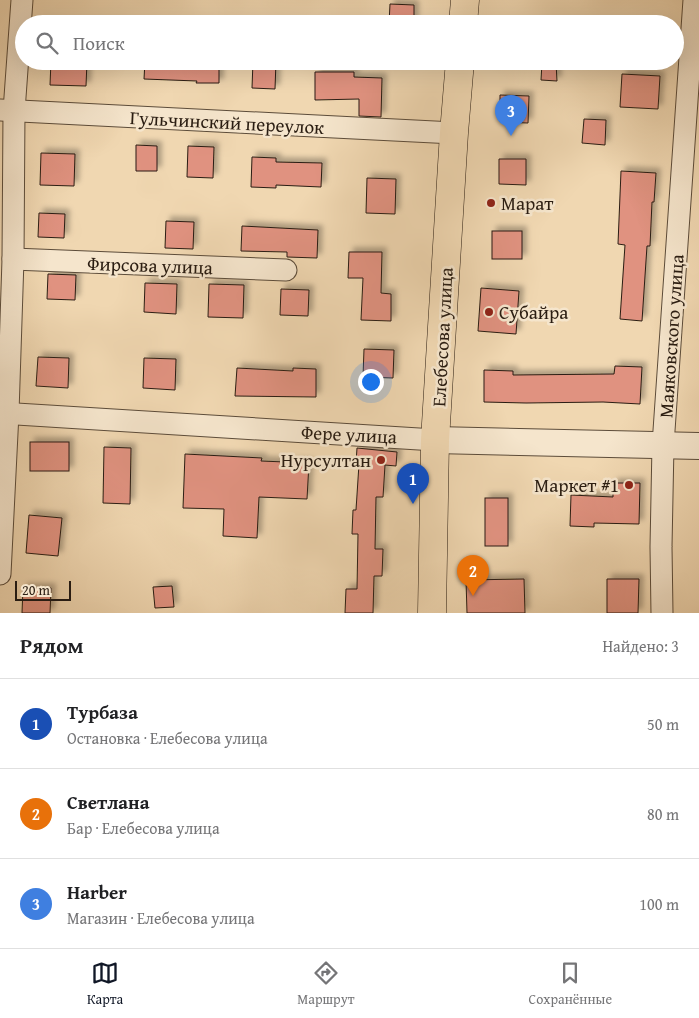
<!DOCTYPE html>
<html lang="ru">
<meta charset="utf-8">
<style>
:root{--surface:#fff;--page:#f6f6f6;--text:#202124;--muted:#757577;--line:#e0e0e0;--accent:#111827}
body{margin:0;font-family:"Gentium Book Plus",serif;background:var(--page);color:var(--text)}
.scale{position:absolute;left:15px;bottom:12px;width:56px;box-sizing:border-box;padding-left:5px;border:2px solid #2a1d12;border-top:0;font-size:14px;line-height:18px;white-space:nowrap;color:#2a1d12;-webkit-text-stroke:4px #f5e5cc;paint-order:stroke}
.you{position:absolute;left:370px;top:381px;width:18px;height:18px;margin:-12px;border:4px solid #fff;border-radius:50%;background:#1a73e8;box-shadow:0 0 0 8px #1a73e833}
.badge{display:grid;place-items:center;width:32px;height:32px;border-radius:50%;background:var(--accent);color:#fff;font-size:16px;font-weight:700}
.pin{position:absolute;translate:-50% -41px;filter:drop-shadow(0 1px 2px #0008)}
.pin::after{content:'';position:absolute;top:26px;width:18px;height:15px;background:inherit;clip-path:polygon(0 0,100% 0,50% 100%)}
.list{margin:0;padding:0;list-style:none}
h2{display:flex;justify-content:space-between;align-items:center;height:65px;margin:0;padding:0 20px;font-size:21px}
h2 small{font-size:16px;font-weight:400;color:var(--muted)}
.list li{display:grid;grid-template-columns:32px 1fr auto;gap:15px;align-items:center;box-sizing:border-box;height:90px;padding:0 20px;border-top:1px solid var(--line)}
.list b{display:block;font-size:19px;white-space:nowrap}
.list p{margin:0;font-size:16px;white-space:nowrap;color:var(--muted)}
.list em{font-size:16px;font-style:normal;color:var(--muted)}
.icon{flex:none;width:28px;height:28px;fill:none;stroke:currentColor;stroke-width:2;stroke-linecap:round;stroke-linejoin:round}
.map{position:relative;flex:none;width:699px;height:613px;overflow:hidden}
.search{position:absolute;background:var(--surface);box-shadow:0 5px 20px #0002;left:15px;right:15px;top:15px;height:55px;display:flex;align-items:center;gap:12px;box-sizing:border-box;padding:0 18px;border-radius:28px;color:var(--muted);font-size:19px}
.sheet{height:335px;background:var(--surface)}
nav{display:flex;justify-content:space-around;align-items:center;box-sizing:border-box;height:70px;border-top:1px solid var(--line);background:var(--surface);font-size:14px;color:var(--muted)}
nav a{display:grid;justify-items:center;gap:2px}
nav .on{color:var(--accent)}
.map>svg:first-child{display:block}
.building{fill:#e09280;stroke:#2a1d12;filter:url(#shadow)}
.lines{fill:none;stroke-linecap:round;stroke-linejoin:round}
.minor-casing{stroke:#5c4c3a;stroke-width:23}
.tertiary-casing{stroke:#5c4c3a;stroke-width:28}
.primary-casing{stroke:#2a1d12;stroke-width:29}
.minor{stroke:#f5e5cc;stroke-width:21}
.tertiary{stroke:#f5e5cc;stroke-width:26}
.primary{stroke:#f0d7b1;stroke-width:28}
.poi-dot{fill:#8f2418;stroke:#f5e5cc;stroke-width:2}
.labels{text-anchor:middle;dominant-baseline:central;stroke-width:5;stroke-linejoin:round;paint-order:stroke}
.street-label{font-size:19px;fill:#2a1d12;stroke:#f5e5cc}
.poi-label{font-size:19px;fill:#2a1d12;stroke:#f5e5cc;text-anchor:start}
</style>
<div class="map">
<svg width="699" height="613" viewBox="0 0 699 613">
<defs>
<filter id="shadow"><feDropShadow dx="4.5" dy="-4.5" stdDeviation="2.5" flood-color="#0004"/></filter>
</defs>
<rect width="100%" height="100%" fill="#f0d7b1"/>
<filter id="stains"><feTurbulence type="fractalNoise" baseFrequency=".004" numOctaves="4"/><feColorMatrix values="0 0 0 0 .2 0 0 0 0 .09 0 0 0 0 .02 0 0 0 .5 -.17"/></filter>
<radialGradient id="worn" r=".72"><stop offset=".6" stop-color="#630" stop-opacity="0"/><stop offset="1" stop-color="#630" stop-opacity=".3"/></radialGradient>
<g class="building">
<polygon points="390,4 414,5 414,24 389,24"/>
<polygon points="51,61 87,61 86,86 50,85"/>
<polygon points="145,61 219,61 219,83 196,83 197,81 144,79"/>
<polygon points="253,61 276,61 275,89 252,88"/>
<polygon points="542,63 556,63 557,81 541,80"/>
<polygon points="315,72 354,72 354,77 382,78 381,117 359,116 359,99 315,100"/>
<polygon points="622,74 660,76 658,109 620,107"/>
<polygon points="500,95 529,96 528,123 500,122"/>
<polygon points="584,119 606,120 605,145 582,143"/>
<polygon points="136,145 157,146 157,171 136,171"/>
<polygon points="188,146 214,147 213,178 187,177"/>
<polygon points="41,153 75,154 74,186 40,185"/>
<polygon points="252,157 276,158 276,162 322,163 321,187 276,185 276,188 251,187"/>
<polygon points="499,159 526,159 526,185 499,184"/>
<polygon points="621,171 656,173 654,202 652,202 650,246 647,246 642,321 620,319 625,245 618,244"/>
<polygon points="367,178 396,179 395,214 366,213"/>
<polygon points="39,213 65,214 64,238 38,237"/>
<polygon points="166,221 194,222 193,249 165,248"/>
<polygon points="242,226 318,230 317,258 287,257 287,252 241,251"/>
<rect x="492" y="231" width="30" height="28"/>
<polygon points="349,252 382,252 381,293 391,294 391,321 361,320 363,278 348,278"/>
<polygon points="48,274 76,275 75,300 47,299"/>
<polygon points="145,283 177,284 176,314 144,312"/>
<polygon points="209,284 244,285 243,318 208,317"/>
<polygon points="481,288 519,291 516,334 478,331"/>
<polygon points="281,289 309,290 308,316 280,315"/>
<polygon points="364,349 394,350 393,378 363,377"/>
<polygon points="38,357 69,358 68,388 36,386"/>
<polygon points="144,358 176,359 175,390 143,388"/>
<polygon points="615,366 642,367 640,404 603,402 526,403 484,402 484,370 513,371 513,375 614,374"/>
<polygon points="237,368 293,371 293,368 316,369 316,397 235,396"/>
<rect x="30" y="442" width="39" height="29"/>
<polygon points="104,447 131,448 130,504 103,503"/>
<polygon points="357,448 397,452 396,466 385,465 383,497 376,497 375,549 383,549 382,576 374,576 373,613 345,613 346,589 357,589 358,534 352,534 353,510 356,510 359,464 356,463"/>
<polygon points="185,454 262,458 261,461 309,463 307,499 259,497 257,538 223,536 224,509 183,508"/>
<polygon points="613,483 640,483 639,524 594,523 594,527 570,526 571,495 613,497"/>
<rect x="485" y="498" width="23" height="48"/>
<polygon points="29,515 62,518 58,556 26,553"/>
<polygon points="524,579 525,613 467,613 466,580"/>
<polygon points="607,579 639,579 638,613 607,613"/>
<polygon points="172,586 174,607 155,608 153,587"/>
<polygon points="23,588 51,588 50,613 22,613"/>
</g>
<g class="lines">
<g class="minor-casing">
<g id="minor">
<polyline points="0,110 454,133"/>
<polyline points="13,259 286,270"/>
<polyline points="0,413 435,440"/>
<polyline points="0,574 8,413 13,259 14,111 22,0"/>
<polyline points="662,613 661,547 663,445 694,0"/>
</g>
</g>
<g class="tertiary-casing">
<polyline id="tertiary" points="435,440 699,446"/>
</g>
<g class="primary-casing">
<g id="primary">
<polyline points="463,24 465,0"/>
<polyline points="432,613 435,440 454,133 460,61"/>
</g>
</g>
<use href="#minor" class="minor"/>
<use href="#tertiary" class="tertiary"/>
<use href="#primary" class="primary"/>
</g>
<g class="poi-dot">
<circle cx="491" cy="203" r="5"/>
<circle cx="489" cy="312" r="5"/>
<circle cx="381" cy="460" r="5"/>
<circle cx="629" cy="485" r="5"/>
</g>
<g class="labels">
<g class="street-label">
<text transform="translate(227 122) rotate(3)">Гульчинский переулок</text>
<text transform="translate(150 265) rotate(2)">Фирсова улица</text>
<text transform="translate(671 336) rotate(-86)">Маяковского улица</text>
<text transform="translate(442 337) rotate(-87)">Елебесова улица</text>
<text transform="translate(349 434) rotate(3)">Фере улица</text>
</g>
<g class="poi-label">
<text x="501" y="203">Марат</text>
<text x="499" y="312">Субайра</text>
<text x="371" y="460" text-anchor="end">Нурсултан</text>
<text x="619" y="485" text-anchor="end">Маркет #1</text>
</g>
</g>
<rect width="100%" height="100%" filter="url(#stains)"/>
<rect width="100%" height="100%" fill="url(#worn)"/>
</svg>
<div class="scale">20 m</div>
<div class="you"></div>
<div class="pin badge" style="left:413px;top:504px;background:#1a4fb4">1</div>
<div class="pin badge" style="left:473px;top:596px;background:#e8710a">2</div>
<div class="pin badge" style="left:511px;top:136px;background:#3f7fe0">3</div>
<div class="search"><svg class="icon" aria-label="search" viewBox="0 0 24 24"><circle cx="10" cy="10" r="6"/><path d="M15 15l6 6"/></svg>Поиск</div>
</div>
<section class="sheet">
<h2>Рядом<small>Найдено: 3</small></h2>
<ul class="list">
<li><span class="badge" style="background:#1a4fb4">1</span><div><b>Турбаза</b><p>Остановка · Елебесова улица</p></div><em>50 m</em></li>
<li><span class="badge" style="background:#e8710a">2</span><div><b>Светлана</b><p>Бар · Елебесова улица</p></div><em>80 m</em></li>
<li><span class="badge" style="background:#3f7fe0">3</span><div><b>Harber</b><p>Магазин · Елебесова улица</p></div><em>100 m</em></li>
</ul>
</section>
<nav>
<a class="on"><svg class="icon" aria-label="map" viewBox="0 0 24 24"><path d="M3 6l6-2 6 2 6-2v14l-6 2-6-2-6 2zM9 4v14M15 6v14"/></svg>Карта</a>
<a><svg class="icon" aria-label="directions" viewBox="0 0 24 24"><path d="M12 3l9 9-9 9-9-9zM9 14v-3h6M13 9l2 2-2 2"/></svg>Маршрут</a>
<a><svg class="icon" aria-label="saved" viewBox="0 0 24 24"><path d="M7 4h10v16l-5-4-5 4z"/></svg>Сохранённые</a>
</nav>
